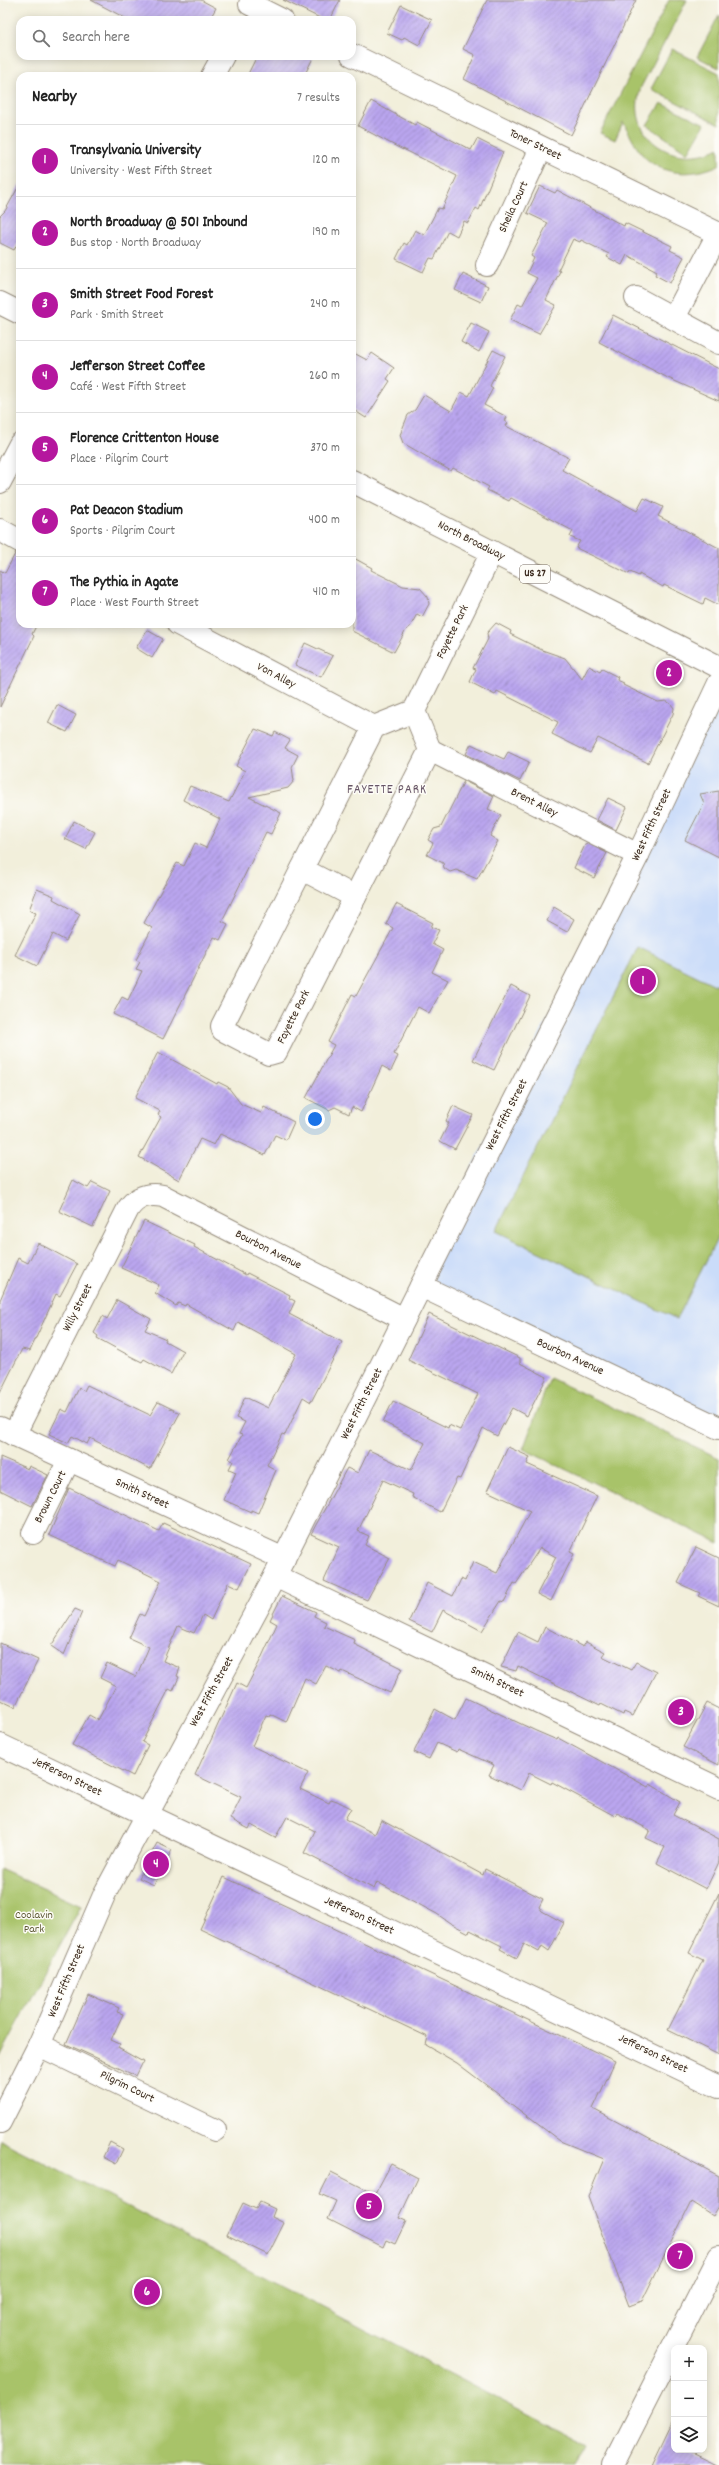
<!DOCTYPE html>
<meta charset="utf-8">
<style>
:root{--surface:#fff;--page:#f6f6f6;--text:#222;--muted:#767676;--line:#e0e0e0;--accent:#b5179e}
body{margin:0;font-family:Dekko,sans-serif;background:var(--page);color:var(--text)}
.controls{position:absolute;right:12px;bottom:12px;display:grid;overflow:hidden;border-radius:8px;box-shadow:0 2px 10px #0003}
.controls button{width:36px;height:36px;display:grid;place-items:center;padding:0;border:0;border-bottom:1px solid var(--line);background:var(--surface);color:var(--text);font:20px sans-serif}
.you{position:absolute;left:315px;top:1119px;width:14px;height:14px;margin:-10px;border:3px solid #fff;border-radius:50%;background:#1a73e8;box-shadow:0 0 0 6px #1a73e833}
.badge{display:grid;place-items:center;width:26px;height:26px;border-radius:50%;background:var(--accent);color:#fff;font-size:13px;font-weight:700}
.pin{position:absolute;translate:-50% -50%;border:2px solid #fff;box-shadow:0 1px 4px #0006}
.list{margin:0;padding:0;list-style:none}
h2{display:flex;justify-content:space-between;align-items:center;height:52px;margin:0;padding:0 16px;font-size:17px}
h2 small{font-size:13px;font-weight:400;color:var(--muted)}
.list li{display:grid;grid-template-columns:26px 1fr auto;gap:12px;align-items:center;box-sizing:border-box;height:72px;padding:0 16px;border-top:1px solid var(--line)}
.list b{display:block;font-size:15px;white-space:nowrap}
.list p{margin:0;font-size:13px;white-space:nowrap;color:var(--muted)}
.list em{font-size:13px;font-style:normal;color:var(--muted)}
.icon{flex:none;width:22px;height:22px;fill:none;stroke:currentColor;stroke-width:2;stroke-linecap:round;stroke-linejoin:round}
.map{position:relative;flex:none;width:719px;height:2465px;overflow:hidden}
.search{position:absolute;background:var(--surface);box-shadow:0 2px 10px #0003;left:16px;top:16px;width:340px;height:44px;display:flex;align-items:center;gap:10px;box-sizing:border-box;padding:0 14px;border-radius:12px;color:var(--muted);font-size:15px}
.panel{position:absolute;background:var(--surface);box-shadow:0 2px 10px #0003;left:16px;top:72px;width:340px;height:556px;border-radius:12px}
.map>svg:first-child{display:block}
.built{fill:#cadcf9}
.green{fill:#a8c369;stroke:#727644}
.building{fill:url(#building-hatch)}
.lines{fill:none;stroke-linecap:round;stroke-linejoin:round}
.minor-casing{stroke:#968c7c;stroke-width:24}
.major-casing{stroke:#968c7c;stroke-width:24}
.minor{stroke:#fff;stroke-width:22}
.major{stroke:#fff;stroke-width:22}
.labels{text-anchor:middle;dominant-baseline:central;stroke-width:3;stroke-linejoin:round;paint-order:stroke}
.shield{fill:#fdfcf7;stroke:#75695f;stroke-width:1}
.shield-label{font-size:11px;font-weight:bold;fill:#3b2a1e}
.street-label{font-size:12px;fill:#3b2a1e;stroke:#fdfcf7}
.park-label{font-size:12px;fill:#5c5834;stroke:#fdfcf7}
.neighbourhood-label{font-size:13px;letter-spacing:1px;fill:#675567;stroke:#fdfcf7}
</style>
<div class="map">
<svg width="719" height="2465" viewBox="0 0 719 2465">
<defs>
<pattern id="building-hatch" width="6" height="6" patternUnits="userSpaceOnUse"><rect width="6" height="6" fill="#baa6ef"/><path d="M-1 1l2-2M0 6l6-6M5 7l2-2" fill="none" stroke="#9887c1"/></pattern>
</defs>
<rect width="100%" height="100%" fill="#fdfcf7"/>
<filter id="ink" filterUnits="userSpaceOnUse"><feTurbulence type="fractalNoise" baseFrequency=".025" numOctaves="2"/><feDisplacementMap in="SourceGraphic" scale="8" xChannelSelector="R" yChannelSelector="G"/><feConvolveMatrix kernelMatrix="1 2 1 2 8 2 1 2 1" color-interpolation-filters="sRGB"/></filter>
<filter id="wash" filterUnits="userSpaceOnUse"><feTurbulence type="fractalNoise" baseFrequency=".012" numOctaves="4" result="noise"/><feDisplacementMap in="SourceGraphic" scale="16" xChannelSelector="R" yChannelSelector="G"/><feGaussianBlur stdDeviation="0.9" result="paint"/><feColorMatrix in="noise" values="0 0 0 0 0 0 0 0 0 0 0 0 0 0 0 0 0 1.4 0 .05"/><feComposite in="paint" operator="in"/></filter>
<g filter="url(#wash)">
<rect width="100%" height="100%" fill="#f2efdb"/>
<polygon class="built" points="719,683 719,1432 414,1280"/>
<g class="green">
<path d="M669 0H687L641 87C624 137 674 171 719 148V165C693 177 660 177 640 152 633 143 629 132 623 122L615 140 600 133Z"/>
<polygon points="719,15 719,68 697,57"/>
<polygon points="672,49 719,73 719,124 651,89"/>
<polygon points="661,103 705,124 688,153 647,125"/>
<polygon points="638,947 719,987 719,1235 677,1319 496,1231"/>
<polygon points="550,1378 719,1458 719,1543 523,1449"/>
<polygon points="0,1869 81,1906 0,2057"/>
<polygon points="0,2140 587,2445 577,2465 0,2465"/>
</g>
<g id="blocks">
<g class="building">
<polygon points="91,0 201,0 216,8 209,20 129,20"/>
<polygon points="283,0 340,0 330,20 324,20"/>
<polygon points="487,0 636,0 571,135 464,79 475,55 463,49"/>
<polygon points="401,5 432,20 419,45 404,37 402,40 387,33"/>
<polygon points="257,56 314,56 304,76 247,76"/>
<polygon points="371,101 415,125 417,122 471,150 477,139 503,152 479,210 476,208 468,223 464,221 457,236 448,231 434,259 430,258 423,272 396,259 404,243 407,245 415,230 424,235 438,208 442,209 457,176 403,149 403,150 358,126"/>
<polygon points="20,184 20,240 14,250 0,243 0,216 5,211"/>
<polygon points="540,186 555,193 557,190 624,226 625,223 672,246 670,250 684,257 670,283 655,275 657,271 627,255 622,265 607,257 609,254 581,240 580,242 573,239 558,270 560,271 546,300 556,305 539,334 510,320 518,304 522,306 537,278 527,273 534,258 531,256 548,223 527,213"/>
<polygon points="463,274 488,286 481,302 455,290"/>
<polygon points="613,315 719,369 719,401 668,378 599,342"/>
<polygon points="471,323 489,332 479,352 461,342"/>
<polygon points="493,350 505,356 490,386 493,388 484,405 507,417 505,421 508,423 506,426 569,458 562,470 637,511 644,498 663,507 658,516 719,548 719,605 705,598 703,604 664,585 663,587 639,574 639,576 630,572 629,574 593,556 576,548 580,541 570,537 573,531 511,498 509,501 487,490 489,487 453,468 451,471 403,443 400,435 408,415 415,410 424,395 451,411 461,392 469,396"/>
<polygon points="352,352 367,360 372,353 394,368 387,379 390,381 366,418 352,409"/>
<polygon points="16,552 20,553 20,624 37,624 32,634 34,636 0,707 0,570 5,573"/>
<polygon points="352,557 372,568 371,570 403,586 420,588 428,597 429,604 422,617 417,614 410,627 406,630 394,652 352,631"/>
<polygon points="496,623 511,631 510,634 542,650 565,658 582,679 589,666 600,672 602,669 618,677 617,680 624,683 623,685 658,702 666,701 671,704 674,708 673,714 648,763 598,738 590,753 552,734 558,722 497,691 495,695 470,682 476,669 473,668 488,639 487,633"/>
<polygon points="147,630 163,639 152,658 136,648"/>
<polygon points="305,643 333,656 321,677 295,665"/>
<polygon points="57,705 76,715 67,732 48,723"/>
<polygon points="255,729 273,736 275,732 290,740 285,748 298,755 292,767 294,781 288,788 249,797 281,813 271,834 266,832 222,921 228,924 220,940 214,937 163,1039 113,1014 122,997 128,1000 142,971 136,969 140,962 136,960 152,928 144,923 162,889 177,863 184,866 195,843 206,848 220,819 183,800 190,786 229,802 245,771 236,766"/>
<polygon points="471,744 504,759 508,752 529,762 520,781 466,754"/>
<polygon points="464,781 494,796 488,809 501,815 490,836 498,841 477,879 456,870 450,872 444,868 443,863 427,855 433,843 428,840 434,829 441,827"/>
<polygon points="719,791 719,857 685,840 704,803 700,794"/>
<polygon points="608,798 627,807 616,830 597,820"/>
<polygon points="74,821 95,832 86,849 65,839"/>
<polygon points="586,843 607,853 594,878 574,868"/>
<polygon points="37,889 54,896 53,899 80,914 66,941 53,934 37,966 15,955 36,913 29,910"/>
<polygon points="396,904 433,923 431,927 439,930 432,944 443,950 432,972 448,980 429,1013 418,1007 394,1054 398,1056 391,1071 382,1066 361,1112 352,1107 349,1114 335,1107 329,1110 306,1098 334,1045 328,1042 352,994 356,996 393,928 386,924"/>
<polygon points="554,907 574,919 567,932 547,921"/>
<polygon points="511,986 530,996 494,1070 473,1060"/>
<polygon points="158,1052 217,1084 218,1082 228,1087 241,1104 261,1113 264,1107 294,1122 286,1140 275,1135 265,1155 220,1134 214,1145 200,1139 179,1180 139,1157 161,1117 158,1115 160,1111 135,1098"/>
<polygon points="453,1106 473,1115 455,1149 440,1141 449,1123 446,1121"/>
<polygon points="73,1180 88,1188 92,1182 110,1191 93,1227 59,1211"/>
<polygon points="144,1221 195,1245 194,1247 246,1275 247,1273 290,1295 289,1298 295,1301 289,1314 342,1342 311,1402 303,1397 285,1435 282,1434 267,1465 276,1470 258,1513 251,1510 251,1512 224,1500 236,1472 229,1469 233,1461 229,1459 242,1435 239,1434 245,1422 236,1418 245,1397 268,1408 296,1354 238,1322 234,1331 186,1304 185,1306 178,1303 176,1306 155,1293 159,1285 121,1268"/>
<polygon points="38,1243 77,1264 60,1296 56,1294 30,1351 22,1349 0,1393 0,1300 18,1258 28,1263"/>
<polygon points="117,1300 151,1319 145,1330 166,1339 165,1341 183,1351 171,1374 144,1359 142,1362 130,1356 97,1338 98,1336 94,1333 103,1316 107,1319"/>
<polygon points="429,1314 520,1358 520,1363 547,1377 527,1416 512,1408 497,1436 483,1428 460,1479 457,1478 440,1512 412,1497 413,1494 383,1480 358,1531 369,1536 365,1545 390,1558 367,1600 324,1581 339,1547 311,1534 347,1468 358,1473 369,1450 411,1470 425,1443 383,1422 393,1401 448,1428 449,1425 460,1430 478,1394 408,1360"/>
<polygon points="87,1385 150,1415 158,1402 180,1413 150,1469 90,1438 87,1444 72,1436 68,1443 49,1434 61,1409 67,1412 79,1388 84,1391"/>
<polygon points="508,1447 530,1457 527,1464 597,1496 570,1552 574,1554 551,1601 537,1594 556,1557 540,1548 516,1584 514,1583 504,1602 501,1601 482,1631 443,1610 432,1632 409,1621 427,1583 453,1596 461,1579 465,1581 473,1562 497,1573 530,1511 487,1491"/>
<polygon points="0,1457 28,1469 29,1466 48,1475 32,1506 0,1490"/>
<polygon points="69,1488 159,1531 163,1523 251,1564 239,1588 228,1583 211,1620 203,1615 194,1633 178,1626 163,1661 180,1668 177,1676 179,1677 173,1691 169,1689 142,1742 148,1745 133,1776 72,1745 89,1715 98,1720 116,1686 100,1678 107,1663 136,1677 149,1647 129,1638 140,1614 144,1616 161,1581 118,1560 115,1566 49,1535"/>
<polygon points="696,1547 719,1558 719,1606 698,1596 700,1593 678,1583"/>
<polygon points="282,1596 316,1612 314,1616 326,1622 324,1626 355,1640 354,1644 402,1668 390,1693 342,1671 341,1673 326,1666 316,1684 305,1678 286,1722 270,1714 269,1716 266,1715 252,1746 308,1773 300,1789 329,1803 331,1799 337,1801 351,1808 345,1819 375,1834 381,1820 483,1875 485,1869 543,1899 539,1907 542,1911 564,1923 549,1951 542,1946 539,1952 524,1944 517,1958 500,1949 502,1946 470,1930 469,1933 450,1923 437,1914 377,1882 374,1889 359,1881 304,1853 315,1831 287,1817 275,1838 251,1825 249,1829 230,1819 241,1797 195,1775 237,1683 246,1688 259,1663 277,1624 270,1620"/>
<polygon points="75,1609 82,1612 64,1655 51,1646"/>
<polygon points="545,1627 583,1647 586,1642 605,1652 602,1656 631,1670 636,1662 656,1672 633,1716 624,1712 623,1715 601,1704 600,1706 518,1666 516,1671 501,1667 518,1632 538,1642"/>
<polygon points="0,1643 38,1660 15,1707 0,1700"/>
<polygon points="466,1698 536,1731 557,1740 558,1738 648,1787 650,1784 680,1802 673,1815 719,1839 719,1862 706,1889 657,1863 665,1847 646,1838 650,1830 617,1813 615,1816 552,1782 551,1784 529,1773 521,1790 489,1775 494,1765 458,1749 457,1752 437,1743 429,1759 414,1752 435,1709 455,1720"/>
<polygon points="707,1703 719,1709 719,1765 683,1747"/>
<polygon points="157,1843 172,1850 154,1885 139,1878"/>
<polygon points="224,1877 615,2061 593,2109 719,2176 719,2206 713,2216 691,2202 642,2301 629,2306 588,2197 604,2159 560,2141 457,2063 426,2045 428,2037 200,1929"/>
<polygon points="719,1893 719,2055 668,2030 703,1960 689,1953"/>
<polygon points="88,1994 119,2008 117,2012 123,2014 111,2040 120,2044 118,2048 143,2062 136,2076 66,2044"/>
<polygon points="110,2142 123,2149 116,2164 103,2157"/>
<polygon points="391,2164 418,2178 399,2218 406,2221 395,2244 386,2240 383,2247 328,2219 336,2201 320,2194 331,2172 375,2194"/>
<polygon points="260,2202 275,2209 272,2217 284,2223 268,2255 227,2235 243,2203 256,2209"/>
<polygon points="674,2419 674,2450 686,2450 717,2465 652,2465"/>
</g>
</g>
</g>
<g filter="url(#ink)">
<use href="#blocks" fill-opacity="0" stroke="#968c7c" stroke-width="1"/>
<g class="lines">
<g class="minor-casing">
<g id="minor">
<polyline points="250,4 282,20"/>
<polyline points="352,55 719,234"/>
<polyline points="212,76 223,56"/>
<polyline points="487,265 541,148"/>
<polyline points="636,298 719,343"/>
<polyline points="674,318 718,234"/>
<polyline points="0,482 20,444"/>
<polyline points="0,530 20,541"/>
<polyline points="178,624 374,727"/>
<polyline points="414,711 430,750 276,1052 269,1054 223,1030 222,1026 374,727 414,711 492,552"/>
<polyline points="430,750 638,855"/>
<polyline points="302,869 355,897"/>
<polyline points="421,1286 719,1428"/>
<polyline points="0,1428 284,1559"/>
<path d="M14 1435 128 1209C137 1196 148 1193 163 1196L404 1319"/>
<polyline points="33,1533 69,1460"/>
<polyline points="275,1576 719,1789"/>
<polyline points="0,1745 719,2087"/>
<polyline points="39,2045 215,2130"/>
<polyline points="0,2122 39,2045 105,1893 275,1576 638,855 719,683"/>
</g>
</g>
<g class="major-casing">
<g id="major">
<polyline points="0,303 20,313"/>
<polyline points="352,481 719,667"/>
<polyline points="613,2465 719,2257"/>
</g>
</g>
<use href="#minor" class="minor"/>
<use href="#major" class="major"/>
</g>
</g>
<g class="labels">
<rect class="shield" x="520" y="565" width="30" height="18" rx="3"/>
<g class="shield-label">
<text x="535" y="574">US 27</text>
</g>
<g class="street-label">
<text transform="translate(535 145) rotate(26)">Toner Street</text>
<text transform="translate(514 207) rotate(-65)">Sheila Court</text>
<text transform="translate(471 541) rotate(27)">North Broadway</text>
<text transform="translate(453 632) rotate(-64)">Fayette Park</text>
<text transform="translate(276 676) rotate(28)">Von Alley</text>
<text transform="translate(534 803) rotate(27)">Brent Alley</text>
<text transform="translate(652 825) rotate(-65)">West Fifth Street</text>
<text transform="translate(294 1017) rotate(-63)">Fayette Park</text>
<text transform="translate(507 1115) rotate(-63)">West Fifth Street</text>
<text transform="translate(268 1250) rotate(27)">Bourbon Avenue</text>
<text transform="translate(78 1308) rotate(-63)">Willy Street</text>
<text transform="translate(570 1357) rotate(25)">Bourbon Avenue</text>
<text transform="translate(362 1404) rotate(-63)">West Fifth Street</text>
<text transform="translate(142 1494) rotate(25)">Smith Street</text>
<text transform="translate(51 1497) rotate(-63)">Brown Court</text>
<text transform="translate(497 1682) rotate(26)">Smith Street</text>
<text transform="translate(212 1692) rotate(-61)">West Fifth Street</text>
<text transform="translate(67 1777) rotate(26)">Jefferson Street</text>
<text transform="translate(359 1916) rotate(25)">Jefferson Street</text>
<text transform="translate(67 1981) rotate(-67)">West Fifth Street</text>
<text transform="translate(653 2054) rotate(26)">Jefferson Street</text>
<text transform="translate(127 2087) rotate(26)">Pilgrim Court</text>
</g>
<g class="park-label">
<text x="34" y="1915">Coolavin<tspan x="34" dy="14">Park</tspan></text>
</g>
<g class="neighbourhood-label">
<text x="387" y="790">FAYETTE PARK</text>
</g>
</g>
</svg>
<div class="controls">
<button>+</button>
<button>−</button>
<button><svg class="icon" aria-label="layers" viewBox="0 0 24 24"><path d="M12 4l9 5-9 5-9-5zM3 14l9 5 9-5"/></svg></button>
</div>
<div class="you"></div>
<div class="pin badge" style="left:643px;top:981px">1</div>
<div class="pin badge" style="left:669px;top:673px">2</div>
<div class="pin badge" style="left:681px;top:1712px">3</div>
<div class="pin badge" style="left:156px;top:1864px">4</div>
<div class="pin badge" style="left:369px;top:2206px">5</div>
<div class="pin badge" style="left:147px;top:2292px">6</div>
<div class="pin badge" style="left:680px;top:2256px">7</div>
<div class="search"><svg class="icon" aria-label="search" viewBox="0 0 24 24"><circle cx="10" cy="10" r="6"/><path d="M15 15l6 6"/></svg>Search here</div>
<section class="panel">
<h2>Nearby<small>7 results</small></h2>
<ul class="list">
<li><span class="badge">1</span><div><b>Transylvania University</b><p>University · West Fifth Street</p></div><em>120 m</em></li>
<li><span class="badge">2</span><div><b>North Broadway @ 501 Inbound</b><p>Bus stop · North Broadway</p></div><em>190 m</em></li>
<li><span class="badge">3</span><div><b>Smith Street Food Forest</b><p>Park · Smith Street</p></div><em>240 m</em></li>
<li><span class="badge">4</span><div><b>Jefferson Street Coffee</b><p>Café · West Fifth Street</p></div><em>260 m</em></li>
<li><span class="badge">5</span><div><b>Florence Crittenton House</b><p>Place · Pilgrim Court</p></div><em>370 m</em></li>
<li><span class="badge">6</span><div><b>Pat Deacon Stadium</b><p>Sports · Pilgrim Court</p></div><em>400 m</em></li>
<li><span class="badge">7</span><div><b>The Pythia in Agate</b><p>Place · West Fourth Street</p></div><em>410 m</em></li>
</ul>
</section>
</div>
